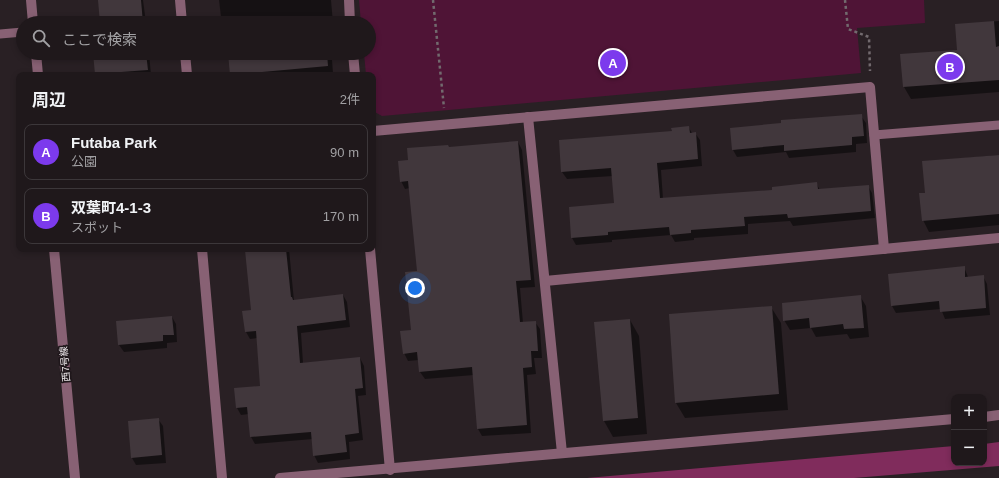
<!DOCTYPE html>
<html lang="ja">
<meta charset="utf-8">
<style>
:root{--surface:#1f181b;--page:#272124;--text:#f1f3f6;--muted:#a1a0a3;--line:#3c373a;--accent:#7c3aed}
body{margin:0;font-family:Helvetica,"Noto Sans JP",sans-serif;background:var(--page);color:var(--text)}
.controls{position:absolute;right:12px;bottom:12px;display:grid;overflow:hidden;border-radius:8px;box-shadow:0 2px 6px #0003}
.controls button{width:36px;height:36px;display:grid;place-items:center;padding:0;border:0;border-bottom:1px solid var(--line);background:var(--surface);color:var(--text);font:20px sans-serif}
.you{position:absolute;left:415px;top:288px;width:14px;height:14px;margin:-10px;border:3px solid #fff;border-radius:50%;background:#1a73e8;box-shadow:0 0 0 6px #1a73e833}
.badge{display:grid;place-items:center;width:26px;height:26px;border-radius:50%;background:var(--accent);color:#fff;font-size:13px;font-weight:700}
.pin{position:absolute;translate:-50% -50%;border:2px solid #fff;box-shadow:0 1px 4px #0006}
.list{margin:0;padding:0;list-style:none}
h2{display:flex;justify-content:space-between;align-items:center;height:52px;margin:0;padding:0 16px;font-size:17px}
h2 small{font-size:13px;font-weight:400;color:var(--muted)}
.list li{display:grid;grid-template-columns:26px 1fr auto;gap:12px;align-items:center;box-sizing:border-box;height:56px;margin:0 8px 8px;padding:0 8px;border:1px solid var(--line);border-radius:8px}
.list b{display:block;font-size:15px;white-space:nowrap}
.list p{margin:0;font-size:13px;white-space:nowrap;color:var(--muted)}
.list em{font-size:13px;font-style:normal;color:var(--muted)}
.icon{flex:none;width:22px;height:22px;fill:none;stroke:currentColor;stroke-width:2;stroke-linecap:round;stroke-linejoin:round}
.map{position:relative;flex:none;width:999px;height:478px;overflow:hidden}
.search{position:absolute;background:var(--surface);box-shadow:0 2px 6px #0003;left:16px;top:16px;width:360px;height:44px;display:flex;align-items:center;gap:10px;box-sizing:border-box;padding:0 14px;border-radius:22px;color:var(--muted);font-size:15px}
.panel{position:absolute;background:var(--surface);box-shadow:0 2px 6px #0003;left:16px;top:72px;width:360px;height:180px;border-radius:8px}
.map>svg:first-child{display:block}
.green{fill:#4f1436}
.forest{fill:#802c5c}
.shadow{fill:#0007}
.building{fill:#41373c}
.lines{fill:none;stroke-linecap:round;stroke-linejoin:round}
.path{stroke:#726a6e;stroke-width:2.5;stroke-dasharray:3 3;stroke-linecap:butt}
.service{stroke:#886174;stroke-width:9}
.minor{stroke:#886174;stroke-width:10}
.tertiary{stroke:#886174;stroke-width:10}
.labels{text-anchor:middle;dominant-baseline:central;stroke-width:3.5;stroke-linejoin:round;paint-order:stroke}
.street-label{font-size:10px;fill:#f0eaed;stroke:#1f171b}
</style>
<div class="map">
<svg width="999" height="478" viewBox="0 0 999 478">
<rect width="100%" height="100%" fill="#292024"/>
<polygon class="green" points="359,0 924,0 925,23 857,28 861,73 382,116 373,111 373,75 366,75 364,53 369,53 369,23 361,23"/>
<polygon class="forest" points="999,442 999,466 854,478 587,478 954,446 954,463 984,463 984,444"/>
<g class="shadow">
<polygon points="99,0 143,0 146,23 101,23"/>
<polygon points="219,0 331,0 333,23 224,23 221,17"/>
<polygon points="999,21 999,92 911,99 904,87 901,55 958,51 956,25"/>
<polygon points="94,53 149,53 151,75 97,75"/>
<polygon points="229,53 340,53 340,60 332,60 333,73 321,75 231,75"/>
<polygon points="861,116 866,123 867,143 856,144 856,152 789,158 786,152 737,157 733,150"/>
<polygon points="689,128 692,133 695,133 700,140 702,166 661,170 663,199 773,191 816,183 820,190 868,186 872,193 875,218 793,226 790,221 748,224 748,234 694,238 694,240 675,242 671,235 612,240 612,242 576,245 572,238 615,204 613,176 567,179 562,172"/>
<polygon points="518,142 522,150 535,287 520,288 523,323 535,322 540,329 542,358 534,358 536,374 527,375 531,433 482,436 478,429 474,375 425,379 420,372 419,360 408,361 404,353 413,331 419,271 410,188 405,189 401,181 409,161 449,148"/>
<polygon points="999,155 999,225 929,232 923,220 926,194 923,162"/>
<polygon points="251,249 289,249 294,301 343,295 347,302 350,327 301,333 303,363 360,358 364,366 366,395 358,396 363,440 349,442 350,459 318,463 314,455 313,439 255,444 251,437 249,414 241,415 237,408 261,387 257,338 250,339 246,332 253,311"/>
<polygon points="964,267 968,277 983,276 987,284 990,315 945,319 941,309 896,313 892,306"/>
<polygon points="860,296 866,306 869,337 850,339 847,334 816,337 811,328 790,330 784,320"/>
<polygon points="771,307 781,323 788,410 685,418 676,403"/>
<polygon points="172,317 176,324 177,342 167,343 167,348 124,352 119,345"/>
<polygon points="630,320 639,336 647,434 613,437 604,421"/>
<polygon points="158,419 163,426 166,463 136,465 132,458"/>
</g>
<g class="building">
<polygon points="98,0 141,0 143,23 100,23"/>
<polygon points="994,21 996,47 999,46 999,80 903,87 900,54 957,50 955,24"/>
<polygon points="93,53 146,53 148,70 95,74"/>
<polygon points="228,53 327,53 328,66 230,75"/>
<polygon points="862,114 864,136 852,137 852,145 784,151 784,145 732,150 730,128 781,123 781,120"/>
<polygon points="689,126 690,133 696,132 698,159 657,163 660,198 772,190 772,187 817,182 818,189 869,185 871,211 788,218 787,214 744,217 745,226 691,230 691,233 670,235 669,227 608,232 608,235 571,238 569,207 614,203 611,168 561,172 559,140 672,131 671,128"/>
<polygon points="518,141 531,280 516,281 520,322 536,321 538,351 531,351 532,367 523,368 527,425 477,429 472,367 419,372 417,352 403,354 400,331 411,330 405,272 417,271 408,181 400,182 398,161 408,160 407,148 448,145 449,147"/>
<polygon points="999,155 999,214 922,221 919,193 925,193 922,161"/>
<polygon points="255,249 286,249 291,297 292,297 293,300 343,294 346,320 297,326 300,363 360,357 363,388 355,389 359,433 345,435 347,452 313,456 311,432 250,437 247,407 236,408 234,388 260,386 256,331 245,332 242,311 251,310 245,250"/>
<polygon points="965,266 965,277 984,275 986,308 940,312 939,301 891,306 888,274"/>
<polygon points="861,295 864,328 844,329 843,324 810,328 809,318 783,321 782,303"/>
<polygon points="772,306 779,394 675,403 669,314"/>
<polygon points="172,316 174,335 163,335 163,341 118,345 116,321"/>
<polygon points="630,319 638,418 603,421 594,322"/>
<polygon points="159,418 162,455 131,458 128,421"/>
</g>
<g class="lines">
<g class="path">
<polyline points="433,0 444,108"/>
<polyline points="845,0 848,29 869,37 870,71"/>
</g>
<g class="service">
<polyline points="0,34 23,32"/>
<polyline points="874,135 999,125"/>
</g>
<g class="minor">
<polyline points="180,0 182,23"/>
<polyline points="349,0 350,23"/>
<polyline points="185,53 187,75"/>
<polyline points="353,53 355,75"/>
<polyline points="528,117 562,453"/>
<polyline points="373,131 870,87 884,249"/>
<polyline points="202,249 222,478"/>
<polyline points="370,249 390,470"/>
<polyline points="545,281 999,238"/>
<polyline points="984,417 999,415"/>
<polyline points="280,478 954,419"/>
</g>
<g class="tertiary">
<polyline points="31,0 33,23"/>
<polyline points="36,53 38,75"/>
<polyline points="54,249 75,478"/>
</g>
</g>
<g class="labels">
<g class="street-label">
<text transform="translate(65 364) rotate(-95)">西7号線</text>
</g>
</g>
</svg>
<div class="controls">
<button>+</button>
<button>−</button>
</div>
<div class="you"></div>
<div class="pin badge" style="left:613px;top:63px">A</div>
<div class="pin badge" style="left:950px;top:67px">B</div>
<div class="search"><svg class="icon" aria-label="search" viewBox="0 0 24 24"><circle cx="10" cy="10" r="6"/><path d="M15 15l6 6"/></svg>ここで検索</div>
<section class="panel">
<h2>周辺<small>2件</small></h2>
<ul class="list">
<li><span class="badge">A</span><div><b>Futaba Park</b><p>公園</p></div><em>90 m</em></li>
<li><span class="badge">B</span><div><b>双葉町4-1-3</b><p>スポット</p></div><em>170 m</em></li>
</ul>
</section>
</div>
